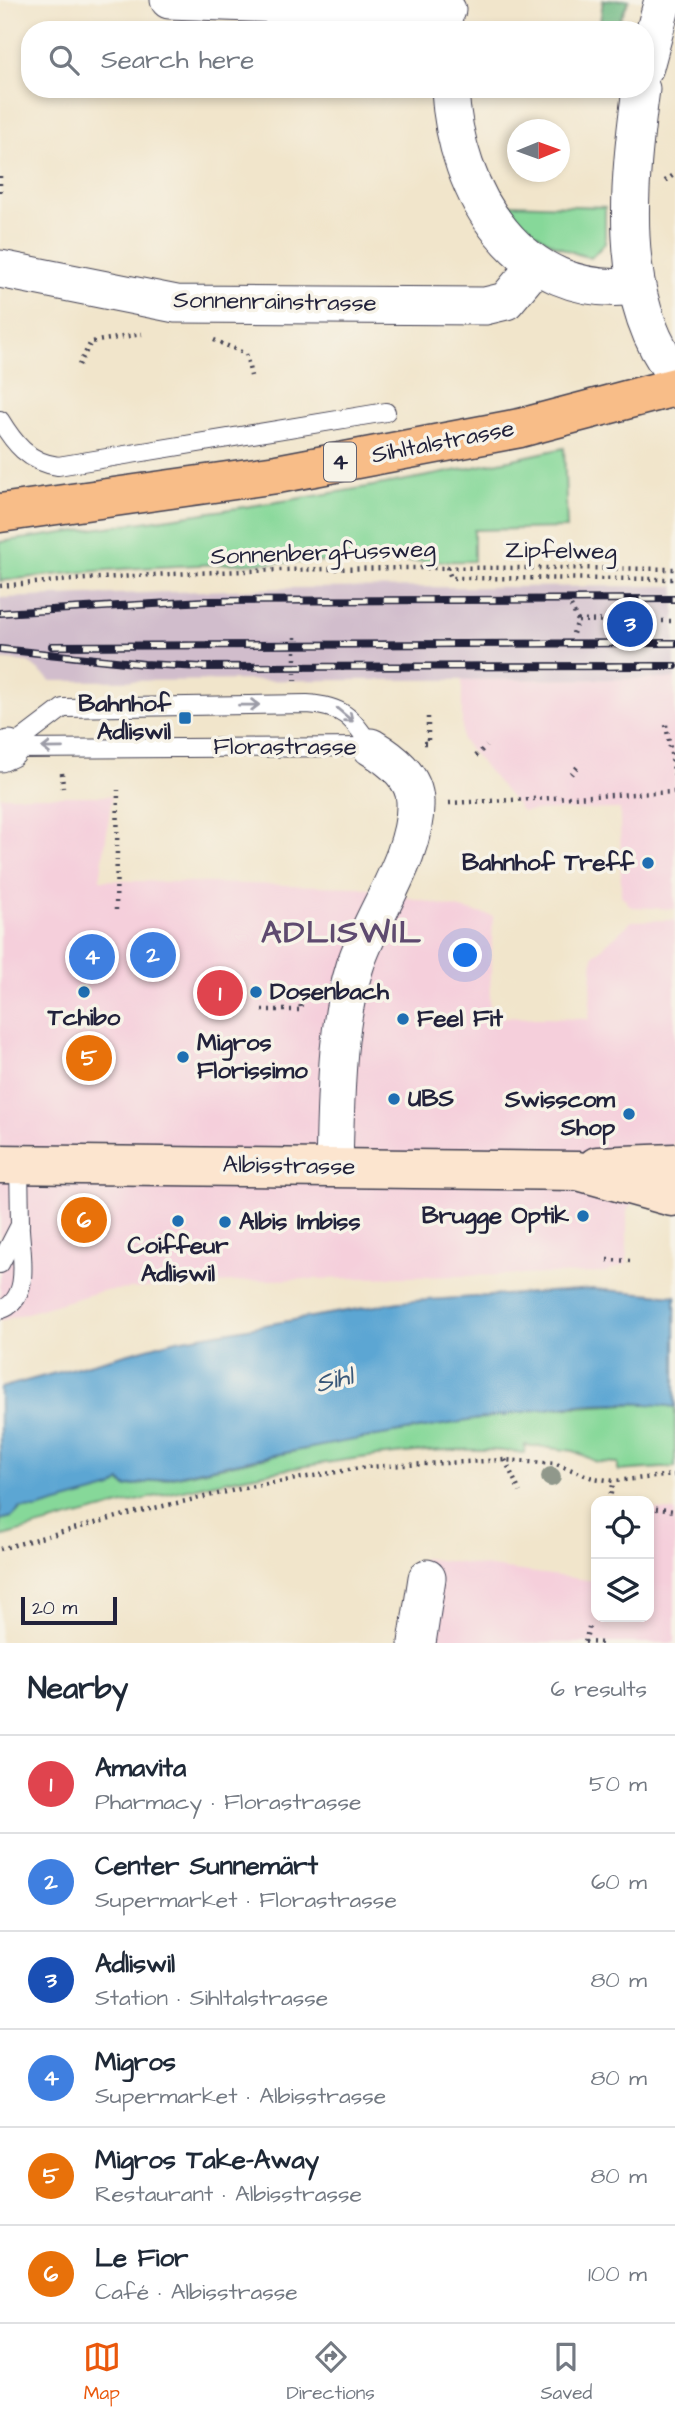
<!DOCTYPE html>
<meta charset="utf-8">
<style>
:root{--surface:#fff;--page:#f6f6f7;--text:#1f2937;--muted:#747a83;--line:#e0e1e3;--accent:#ea580c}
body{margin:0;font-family:"Architects Daughter",sans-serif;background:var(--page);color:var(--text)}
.controls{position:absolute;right:21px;bottom:21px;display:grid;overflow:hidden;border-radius:14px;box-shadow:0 4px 10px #0003}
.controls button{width:63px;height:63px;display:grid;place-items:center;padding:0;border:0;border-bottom:2px solid var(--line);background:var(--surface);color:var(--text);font:35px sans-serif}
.compass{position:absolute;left:507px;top:119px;width:63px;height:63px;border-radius:50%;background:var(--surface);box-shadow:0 4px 10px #0003;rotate:89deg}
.scale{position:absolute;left:21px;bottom:18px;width:96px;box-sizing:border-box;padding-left:7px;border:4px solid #22223b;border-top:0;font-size:19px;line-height:24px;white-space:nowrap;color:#22223b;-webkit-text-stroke:5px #f7f3e8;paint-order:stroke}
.you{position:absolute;left:466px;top:956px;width:24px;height:24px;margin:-18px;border:5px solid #fff;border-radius:50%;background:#1a73e8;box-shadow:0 0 0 10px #1a73e833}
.badge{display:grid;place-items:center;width:46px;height:46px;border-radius:50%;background:var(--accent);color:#fff;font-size:23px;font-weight:700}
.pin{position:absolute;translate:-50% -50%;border:4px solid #fff;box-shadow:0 2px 7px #0006}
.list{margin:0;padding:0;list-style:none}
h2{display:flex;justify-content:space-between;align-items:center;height:91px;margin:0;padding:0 28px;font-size:30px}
h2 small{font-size:23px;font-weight:400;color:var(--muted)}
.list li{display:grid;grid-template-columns:46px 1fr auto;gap:21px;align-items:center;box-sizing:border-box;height:98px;padding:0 28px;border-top:2px solid var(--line)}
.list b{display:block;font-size:26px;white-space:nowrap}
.list p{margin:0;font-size:23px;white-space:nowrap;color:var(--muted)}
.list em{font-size:23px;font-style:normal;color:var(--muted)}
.icon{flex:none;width:38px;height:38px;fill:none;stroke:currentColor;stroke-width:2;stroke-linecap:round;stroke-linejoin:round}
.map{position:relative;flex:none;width:675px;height:1643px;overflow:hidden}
.search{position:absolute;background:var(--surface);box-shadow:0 4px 10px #0003;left:21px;right:21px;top:21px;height:77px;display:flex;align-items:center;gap:18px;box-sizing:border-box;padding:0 24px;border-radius:28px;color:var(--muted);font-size:26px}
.sheet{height:679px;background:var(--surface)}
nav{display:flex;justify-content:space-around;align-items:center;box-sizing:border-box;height:98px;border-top:2px solid var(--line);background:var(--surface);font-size:19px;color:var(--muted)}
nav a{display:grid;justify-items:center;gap:4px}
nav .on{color:var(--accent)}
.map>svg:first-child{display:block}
.built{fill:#f5cfdb}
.industrial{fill:#d1bdcc}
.green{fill:#86d899;stroke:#547d6a;stroke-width:2}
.forest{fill:#6cb881;stroke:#476d5e;stroke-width:2}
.water{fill:#5ba6d3;stroke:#3e6487;stroke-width:2}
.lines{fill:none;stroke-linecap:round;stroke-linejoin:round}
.service-casing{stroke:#413f51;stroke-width:20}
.minor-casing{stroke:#413f51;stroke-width:39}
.secondary-casing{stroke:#413f51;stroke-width:41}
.primary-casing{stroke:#413f51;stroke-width:41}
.path{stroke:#413f51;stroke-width:4.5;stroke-dasharray:2 5;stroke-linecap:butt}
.service{stroke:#fff;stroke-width:18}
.minor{stroke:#fff;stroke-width:37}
.secondary{stroke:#fce5cf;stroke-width:38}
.primary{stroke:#f8bd88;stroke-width:38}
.rail-casing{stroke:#22223b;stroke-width:8}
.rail{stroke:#f7f3e8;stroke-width:5;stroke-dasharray:16;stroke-linecap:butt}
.tree{fill:#90988b}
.oneway{stroke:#9c9ca7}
.poi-dot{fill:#1f6fb2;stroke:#f7f3e8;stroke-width:2.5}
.labels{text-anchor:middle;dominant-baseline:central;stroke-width:7;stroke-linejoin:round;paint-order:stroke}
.shield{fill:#f7f3e8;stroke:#62616f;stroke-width:2}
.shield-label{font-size:23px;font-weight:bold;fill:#22223b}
.street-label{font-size:24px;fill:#22223b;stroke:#f7f3e8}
.poi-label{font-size:24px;font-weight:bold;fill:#22223b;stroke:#f7f3e8;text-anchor:start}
.water-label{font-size:26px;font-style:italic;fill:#395778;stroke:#f7f3e8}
.district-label{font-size:32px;font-weight:bold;letter-spacing:2px;fill:#5e4a6f;stroke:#f7f3e8}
</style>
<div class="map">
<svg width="675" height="1643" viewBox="0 0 675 1643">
<rect width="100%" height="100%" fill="#f7f3e8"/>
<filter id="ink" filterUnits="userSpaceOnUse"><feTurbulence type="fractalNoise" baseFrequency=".0143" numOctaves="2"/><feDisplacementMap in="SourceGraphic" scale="14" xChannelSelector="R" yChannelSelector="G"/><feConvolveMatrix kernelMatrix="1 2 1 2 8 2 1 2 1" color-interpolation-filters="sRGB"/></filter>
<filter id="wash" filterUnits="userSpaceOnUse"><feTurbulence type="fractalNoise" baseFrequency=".00686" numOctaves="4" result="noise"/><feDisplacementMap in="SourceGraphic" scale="28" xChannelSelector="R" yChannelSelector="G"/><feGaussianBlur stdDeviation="1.57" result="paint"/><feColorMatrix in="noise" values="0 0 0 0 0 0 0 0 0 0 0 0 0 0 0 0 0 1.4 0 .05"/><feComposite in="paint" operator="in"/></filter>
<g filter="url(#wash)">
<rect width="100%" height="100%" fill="#f1e5cb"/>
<g class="built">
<polygon points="675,679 675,909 631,907 621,895 620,809 522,811 462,740 462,680"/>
<polygon points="0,796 112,796 100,880 360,887 493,916 489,1017 589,1019 593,956 632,921 675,920 675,1141 627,1211 627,1264 602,1273 264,1280 102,1291 0,1321"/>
<polygon points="649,1509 675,1511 675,1643 400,1643 423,1558 596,1581 596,1617 649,1617"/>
</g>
<polygon class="industrial" points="675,586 675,679 51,681 28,662 0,659 0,598 287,588"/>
<g class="green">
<path d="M507 204 605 207V243L591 258C551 247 534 236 507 204Z"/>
<path d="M564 448 567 528 474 530V561C316 562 156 560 0 581V542C189 516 378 490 564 448Z"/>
<path d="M647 1403 675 1407V1467L618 1471V1463L597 1462 574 1451 525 1445 524 1453C469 1446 415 1451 360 1458 238 1474 118 1504 0 1537V1520L12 1517 21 1508 36 1509 121 1481 126 1487 339 1442 539 1409Z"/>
</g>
<polygon class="forest" points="603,0 629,0 615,30 599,30"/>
<path class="water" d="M593 1289 675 1296V1407C601 1396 522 1412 449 1424 340 1441 233 1462 126 1487L121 1481 112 1488 36 1509 21 1508 12 1517 0 1520V1388L177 1340 399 1302Z"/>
</g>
<g filter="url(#ink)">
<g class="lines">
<g class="service-casing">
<g id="service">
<path d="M0 420C14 443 28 462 58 466L386 412"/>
<path d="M9 749 63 708 307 704C342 706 353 717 371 747"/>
<polyline points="9,749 371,747"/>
<polyline points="0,1264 20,1225 19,1164"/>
<path d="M0 1310C32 1300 21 1254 20 1229"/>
</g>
</g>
<g class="minor-casing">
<g id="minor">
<polyline points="169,0 447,10"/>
<polyline points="645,67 663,0"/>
<path d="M450 89C455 193 520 301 636 286"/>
<path d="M641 89C629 179 615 298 675 374"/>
<polyline points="0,269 176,304 485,306 506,301 536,265"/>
<polyline points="0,753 9,749"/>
<path d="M334 1166C336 1101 335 1029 355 966 371 915 417 856 415 802 415 777 391 759 371 747"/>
<polyline points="417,1643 427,1578"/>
</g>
</g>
<g class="secondary-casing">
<g id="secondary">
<polyline points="0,1164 578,1171 672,1197"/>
<polyline points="597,1166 675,1163"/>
</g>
</g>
<g class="primary-casing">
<polyline id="primary" points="0,513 277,474 520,428 675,387"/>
</g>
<g class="path">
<polyline points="0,176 0,197"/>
<polyline points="665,181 675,174"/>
<polyline points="214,340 246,354 251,376"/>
<polyline points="79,365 91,342 142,334"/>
<polyline points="447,567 451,578 675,579"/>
<path d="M0 586C224 565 450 567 675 569"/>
<polyline points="571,606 578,621 572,636"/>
<polyline points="578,621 616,620"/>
<polyline points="662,621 675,621"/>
<polyline points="295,637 295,681"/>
<polyline points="666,725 675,776"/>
<polyline points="424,743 428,743 428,717"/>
<polyline points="476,756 486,746"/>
<polyline points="62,773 63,788"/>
<polyline points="571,774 580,764"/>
<polyline points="449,803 675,792"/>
<polyline points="116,910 118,790"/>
<polyline points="262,1010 301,1010 300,997 282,997"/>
<polyline points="607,1260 633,1261"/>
<polyline points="505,1460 520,1492"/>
<polyline points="609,1501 614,1481"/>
<polyline points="649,1508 675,1511"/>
<polyline points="0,1549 132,1513 249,1487 366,1467 505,1460 556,1464 593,1478 614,1481 675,1475"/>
<polyline points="585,1642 604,1643"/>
<polyline points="585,1642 589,1627"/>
</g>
<use href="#service" class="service"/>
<use href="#minor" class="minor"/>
<use href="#secondary" class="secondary"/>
<use href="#primary" class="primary"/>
<g class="rail-casing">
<g id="rail">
<polyline points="0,613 205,601 675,599"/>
<polyline points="52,646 675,643"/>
<polyline points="0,649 144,664 202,667 675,666"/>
</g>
</g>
<use href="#rail" class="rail"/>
</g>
<circle class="tree" cx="551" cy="1477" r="10"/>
<defs><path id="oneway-shaft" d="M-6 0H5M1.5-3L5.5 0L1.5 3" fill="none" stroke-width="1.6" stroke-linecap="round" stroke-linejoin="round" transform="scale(1.75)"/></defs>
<g class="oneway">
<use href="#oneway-shaft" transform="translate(249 705) rotate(-1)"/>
<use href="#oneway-shaft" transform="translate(345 715) rotate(40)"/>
<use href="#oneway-shaft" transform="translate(52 748) rotate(179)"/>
</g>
</g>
<g class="poi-dot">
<rect x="178" y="711" width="14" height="14" rx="3.5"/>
<circle cx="648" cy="863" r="7"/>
<circle cx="84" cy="992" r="7"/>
<circle cx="256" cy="992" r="7"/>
<circle cx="403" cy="1019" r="7"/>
<circle cx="183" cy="1057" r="7"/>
<circle cx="394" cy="1099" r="7"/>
<circle cx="629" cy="1114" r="7"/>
<circle cx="583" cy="1216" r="7"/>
<circle cx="178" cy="1221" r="7"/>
<circle cx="225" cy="1222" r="7"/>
</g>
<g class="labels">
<rect class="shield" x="324" y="442.5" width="32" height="39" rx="5"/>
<g class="shield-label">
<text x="340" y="462">4</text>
</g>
<g class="street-label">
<text transform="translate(275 302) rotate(1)">Sonnenrainstrasse</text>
<text transform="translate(443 442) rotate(-11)">Sihltalstrasse</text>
<text transform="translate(561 551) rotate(1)">Zipfelweg</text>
<text transform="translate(323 553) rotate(-2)">Sonnenbergfussweg</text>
<text x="285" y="747">Florastrasse</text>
<text transform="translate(289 1166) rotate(1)">Albisstrasse</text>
</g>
<g class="poi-label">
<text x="171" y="704" text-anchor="end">Bahnhof<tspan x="171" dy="28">Adliswil</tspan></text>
<text x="634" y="863" text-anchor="end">Bahnhof Treff</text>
<text x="270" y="992">Dosenbach</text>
<text x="84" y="1018" text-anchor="middle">Tchibo</text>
<text x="417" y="1019">Feel Fit</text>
<text x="197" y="1043">Migros<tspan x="197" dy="28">Florissimo</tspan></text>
<text x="408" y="1099">UBS</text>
<text x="615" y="1100" text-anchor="end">Swisscom<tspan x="615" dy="28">Shop</tspan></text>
<text x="569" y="1216" text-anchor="end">Brugge Optik</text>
<text x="239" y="1222">Albis Imbiss</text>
<text x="178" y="1246" text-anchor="middle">Coiffeur<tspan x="178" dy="28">Adliswil</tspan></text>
</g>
<g class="water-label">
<text transform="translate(334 1380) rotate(-14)">Sihl</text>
</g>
<g class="district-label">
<text x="342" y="932">ADLISWIL</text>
</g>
</g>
</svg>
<div class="controls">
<button><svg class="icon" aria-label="locate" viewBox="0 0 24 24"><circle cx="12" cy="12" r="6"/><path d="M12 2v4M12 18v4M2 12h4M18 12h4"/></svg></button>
<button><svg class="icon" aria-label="layers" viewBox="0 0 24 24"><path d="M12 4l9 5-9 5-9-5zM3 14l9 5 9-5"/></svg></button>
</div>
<svg class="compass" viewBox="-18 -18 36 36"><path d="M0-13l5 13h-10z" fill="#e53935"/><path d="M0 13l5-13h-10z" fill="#747a83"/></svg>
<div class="scale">20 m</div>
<div class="you"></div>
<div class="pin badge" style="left:220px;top:993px;background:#e0444e">1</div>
<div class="pin badge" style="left:153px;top:955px;background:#3f7fe0">2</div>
<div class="pin badge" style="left:630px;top:624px;background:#1a4fb4">3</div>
<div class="pin badge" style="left:92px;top:957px;background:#3f7fe0">4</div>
<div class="pin badge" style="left:89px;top:1058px;background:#e8710a">5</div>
<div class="pin badge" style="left:84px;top:1220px;background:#e8710a">6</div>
<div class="search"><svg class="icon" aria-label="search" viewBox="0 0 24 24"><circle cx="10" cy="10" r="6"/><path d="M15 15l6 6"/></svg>Search here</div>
</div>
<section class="sheet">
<h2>Nearby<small>6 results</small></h2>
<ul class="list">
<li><span class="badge" style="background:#e0444e">1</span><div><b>Amavita</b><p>Pharmacy · Florastrasse</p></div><em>50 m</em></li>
<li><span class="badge" style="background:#3f7fe0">2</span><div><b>Center Sunnemärt</b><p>Supermarket · Florastrasse</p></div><em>60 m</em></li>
<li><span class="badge" style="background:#1a4fb4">3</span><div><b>Adliswil</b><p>Station · Sihltalstrasse</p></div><em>80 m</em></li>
<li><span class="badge" style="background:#3f7fe0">4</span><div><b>Migros</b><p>Supermarket · Albisstrasse</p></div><em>80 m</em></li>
<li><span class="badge" style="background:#e8710a">5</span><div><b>Migros Take-Away</b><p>Restaurant · Albisstrasse</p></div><em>80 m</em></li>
<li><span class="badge" style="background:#e8710a">6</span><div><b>Le Fior</b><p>Café · Albisstrasse</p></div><em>100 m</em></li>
</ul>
</section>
<nav>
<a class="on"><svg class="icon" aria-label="map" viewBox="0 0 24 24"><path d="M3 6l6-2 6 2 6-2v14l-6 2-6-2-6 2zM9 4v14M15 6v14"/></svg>Map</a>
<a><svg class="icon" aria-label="directions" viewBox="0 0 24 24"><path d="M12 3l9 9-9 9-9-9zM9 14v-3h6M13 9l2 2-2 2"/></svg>Directions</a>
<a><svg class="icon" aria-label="saved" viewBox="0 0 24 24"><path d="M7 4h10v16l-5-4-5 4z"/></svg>Saved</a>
</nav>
